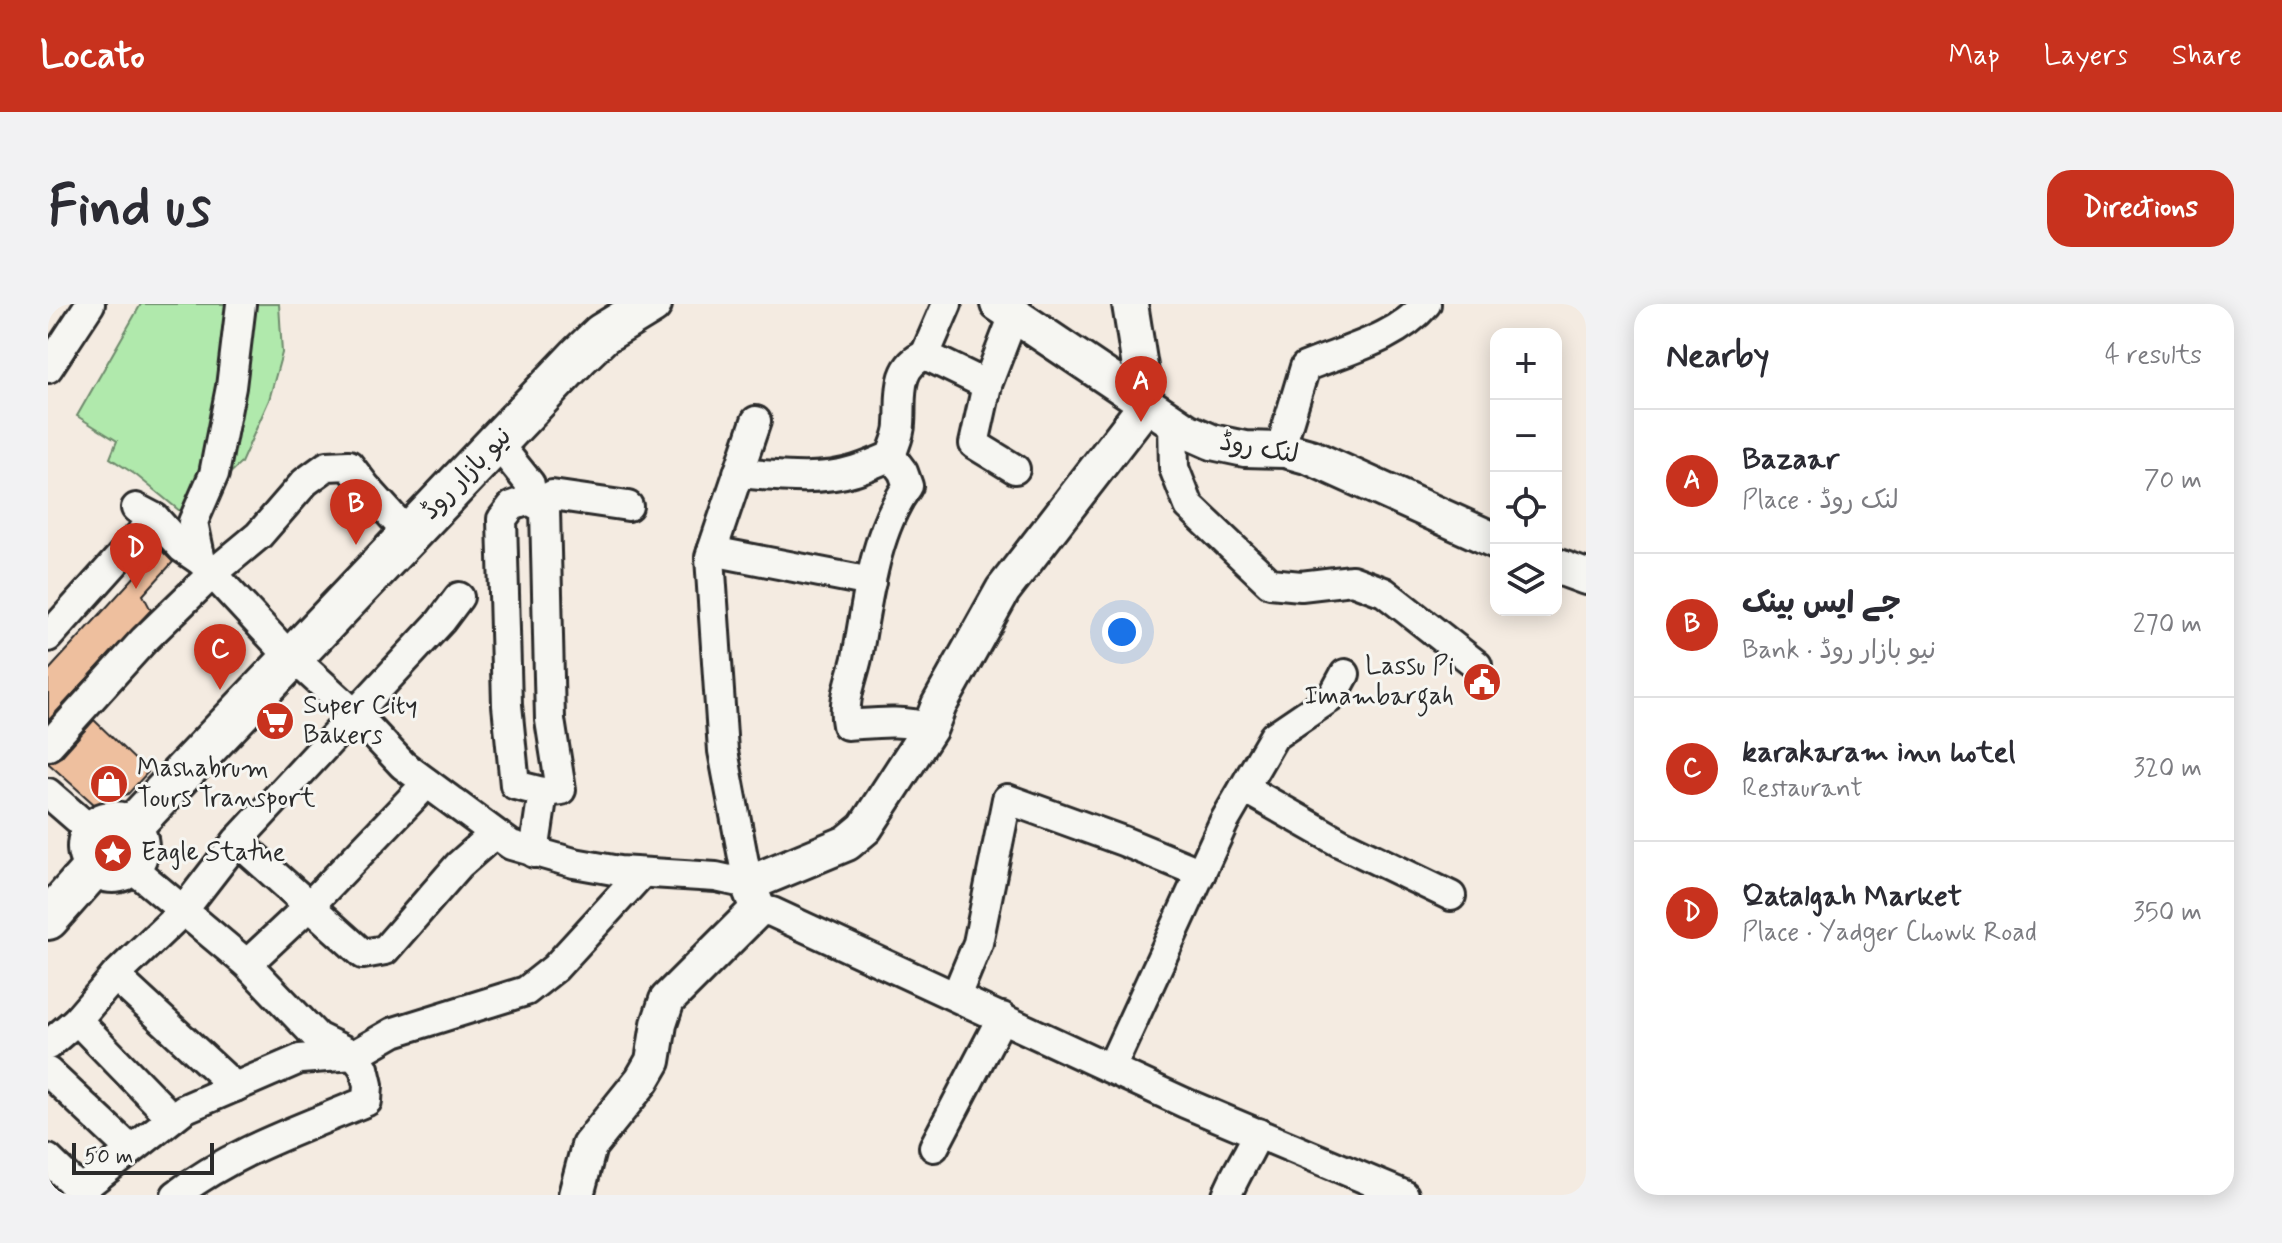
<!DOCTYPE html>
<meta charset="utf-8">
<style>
:root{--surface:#fff;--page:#f2f2f3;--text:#2b2b33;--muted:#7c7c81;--line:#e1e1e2;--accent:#c8321e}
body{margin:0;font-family:Mynerve,"Playpen Sans Arabic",sans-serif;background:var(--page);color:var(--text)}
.controls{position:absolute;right:24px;top:24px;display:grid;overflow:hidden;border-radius:16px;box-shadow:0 4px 20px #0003}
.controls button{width:72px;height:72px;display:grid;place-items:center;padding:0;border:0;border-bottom:2px solid var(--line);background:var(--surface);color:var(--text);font:40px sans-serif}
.scale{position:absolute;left:24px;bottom:20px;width:142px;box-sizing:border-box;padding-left:8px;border:4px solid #2b2b2b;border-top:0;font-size:22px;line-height:28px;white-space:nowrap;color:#2b2b2b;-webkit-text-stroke:6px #f6f6f2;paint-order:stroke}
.you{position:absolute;left:1074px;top:328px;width:28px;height:28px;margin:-20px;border:6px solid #fff;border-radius:50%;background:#1a73e8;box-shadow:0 0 0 12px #1a73e833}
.badge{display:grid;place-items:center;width:52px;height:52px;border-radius:50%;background:var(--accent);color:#fff;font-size:26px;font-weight:700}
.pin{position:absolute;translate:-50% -66px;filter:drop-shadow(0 2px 4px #0008)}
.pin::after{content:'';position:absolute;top:42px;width:28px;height:24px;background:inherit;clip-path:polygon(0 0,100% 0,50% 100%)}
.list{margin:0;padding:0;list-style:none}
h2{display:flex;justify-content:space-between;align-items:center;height:104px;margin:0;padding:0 32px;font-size:34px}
h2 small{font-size:26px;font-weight:400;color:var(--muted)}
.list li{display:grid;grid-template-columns:52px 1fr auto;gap:24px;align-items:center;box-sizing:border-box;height:144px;padding:0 32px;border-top:2px solid var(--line)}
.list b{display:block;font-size:30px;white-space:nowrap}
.list p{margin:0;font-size:26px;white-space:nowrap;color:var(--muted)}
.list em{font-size:26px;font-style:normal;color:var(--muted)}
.icon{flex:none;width:44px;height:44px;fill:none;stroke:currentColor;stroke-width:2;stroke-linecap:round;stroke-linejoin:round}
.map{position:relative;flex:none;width:1538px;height:891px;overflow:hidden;border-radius:24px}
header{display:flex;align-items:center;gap:48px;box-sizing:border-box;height:112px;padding:0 40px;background:var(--accent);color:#fff}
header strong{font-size:38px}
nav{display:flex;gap:44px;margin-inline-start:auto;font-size:28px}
.intro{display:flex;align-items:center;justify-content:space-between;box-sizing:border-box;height:192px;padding:0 48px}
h1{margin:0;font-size:56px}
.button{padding:20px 36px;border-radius:24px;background:var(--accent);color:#fff;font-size:28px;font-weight:700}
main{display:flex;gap:48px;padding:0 48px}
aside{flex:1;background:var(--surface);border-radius:24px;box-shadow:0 4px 20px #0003}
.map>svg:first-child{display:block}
.green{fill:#b0e9ac;stroke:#6e8a6c;stroke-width:2}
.building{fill:#eebf9e;stroke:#2b2b2b;stroke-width:2}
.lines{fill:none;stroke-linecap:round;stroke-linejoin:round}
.minor-casing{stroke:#2b2b2b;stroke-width:34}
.major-casing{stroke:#2b2b2b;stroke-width:40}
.highway-casing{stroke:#2b2b2b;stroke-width:46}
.minor{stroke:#f6f6f2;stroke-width:28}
.major{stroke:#f6f6f2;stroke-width:34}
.highway{stroke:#f6f6f2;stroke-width:40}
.labels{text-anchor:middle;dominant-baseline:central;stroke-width:6;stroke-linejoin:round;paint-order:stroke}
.street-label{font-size:26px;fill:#2b2b2b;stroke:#f6f6f2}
.poi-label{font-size:26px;fill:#2b2b2b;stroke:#f6f6f2;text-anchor:start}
</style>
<header>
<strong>Locato</strong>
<nav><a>Map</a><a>Layers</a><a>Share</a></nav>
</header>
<div class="intro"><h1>Find us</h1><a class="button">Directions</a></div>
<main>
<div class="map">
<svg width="1538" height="891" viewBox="0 0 1538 891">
<rect width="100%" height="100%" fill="#f4ebe1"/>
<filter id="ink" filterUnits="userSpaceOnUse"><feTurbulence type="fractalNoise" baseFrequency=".0125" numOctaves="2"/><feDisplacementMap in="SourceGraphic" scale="16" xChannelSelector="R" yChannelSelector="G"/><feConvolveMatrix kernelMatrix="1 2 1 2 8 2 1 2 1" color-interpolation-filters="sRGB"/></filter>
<g filter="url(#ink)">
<g class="green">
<polygon points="93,0 188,0 168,131 138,212 88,171 62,154 69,137 29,112"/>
<polygon points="197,0 231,0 234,49 221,96 193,159 171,180"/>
</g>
<g class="building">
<polygon points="112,245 125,258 95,291 103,306 0,417 0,367"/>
<polygon points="46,416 100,468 80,490 47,501 0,459 13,453"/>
</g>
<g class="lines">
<g class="minor-casing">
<g id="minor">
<polyline points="899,0 877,51 939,81 966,11"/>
<polyline points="0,64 42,0"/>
<polyline points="939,81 926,140 967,165"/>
<polyline points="1125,118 1126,164 1141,202 1222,279 1253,282 1304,276 1336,288 1429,361"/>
<polyline points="449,139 482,180 481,196 464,202 454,215 459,401 467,481 495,488 486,549"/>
<path d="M1232 146 1257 63C1298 46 1348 35 1378 0"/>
<path d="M843 152 855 168 860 182C826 228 819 299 809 354 804 376 794 397 799 421 828 419 853 415 882 424"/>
<path d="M690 169C728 172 771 178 808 166 820 162 832 157 843 152 846 142 852 131 852 120 854 94 847 63 877 51"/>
<polyline points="481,196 497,205 502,416 513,486 495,488"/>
<polyline points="88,204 107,214 134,244 153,257 230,340 308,411 355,461 463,541 526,559 571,567 668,573 700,580 675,447 662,253 708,117"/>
<polyline points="497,205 496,196 504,191 580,202"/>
<polyline points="664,247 823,278"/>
<polyline points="153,257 145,218 166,170 183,83 193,0"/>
<polyline points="0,333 107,214"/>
<polyline points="0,442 96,336 164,270 211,231 257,178 279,162 301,161 317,182 361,231"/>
<polyline points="1196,484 1293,539 1403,592"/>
<polyline points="0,489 46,529"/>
<polyline points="189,537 315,650 337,646 411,561 446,530"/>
<path d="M82 562 199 660 269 733 306 751 316 764 320 781 319 797C253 825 185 847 128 891"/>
<polyline points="710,605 724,608 1137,799 1356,891"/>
<polyline points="199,660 262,601 379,479"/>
<polyline points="67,672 187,783"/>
<polyline points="908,692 930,639 959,495 1075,537 1153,569"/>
<polyline points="29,716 124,814"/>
<polyline points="0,741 29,716 67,672 134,608 189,537 393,317 411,293"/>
<polyline points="1063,764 1176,518 1226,432 1285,392 1297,370"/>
<polyline points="0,768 82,845"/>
<polyline points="886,843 954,713"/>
<polyline points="0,855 32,886"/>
<polyline points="26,891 136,805 252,755 306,751 346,728 478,687 507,664 594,569"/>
<path d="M1179 891C1187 869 1201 851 1210 829"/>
</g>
</g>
<g class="major-casing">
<g id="major">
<polyline points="950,0 1139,127 1164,138 1197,145 1237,146 1262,153 1448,237"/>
<polyline points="1508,262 1538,273"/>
<polyline points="528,891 541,842 594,776 605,757 611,720 619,696 710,605 700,580 799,539 817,524 882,424 891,401 955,286 1098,101 1082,0"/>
</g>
</g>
<g class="highway-casing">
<g id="highway">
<circle cx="65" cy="543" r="25"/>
<polyline points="83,523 531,52 554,30 603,0"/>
<polyline points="0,615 48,561"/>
</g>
</g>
<use href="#minor" class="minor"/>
<use href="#major" class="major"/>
<use href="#highway" class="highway"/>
</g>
</g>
<defs>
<g id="civic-disc" transform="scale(2)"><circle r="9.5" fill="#c8321e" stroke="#f6f6f2"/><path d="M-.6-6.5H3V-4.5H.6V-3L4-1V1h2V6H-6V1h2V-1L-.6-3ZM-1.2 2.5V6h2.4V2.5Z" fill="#fff"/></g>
<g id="supermarket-disc" transform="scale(2)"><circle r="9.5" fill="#c8321e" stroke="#f6f6f2"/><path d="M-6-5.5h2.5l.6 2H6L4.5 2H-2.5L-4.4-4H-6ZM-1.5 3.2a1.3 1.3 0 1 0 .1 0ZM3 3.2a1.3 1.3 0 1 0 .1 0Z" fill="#fff"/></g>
<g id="shop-disc" transform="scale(2)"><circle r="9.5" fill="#c8321e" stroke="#f6f6f2"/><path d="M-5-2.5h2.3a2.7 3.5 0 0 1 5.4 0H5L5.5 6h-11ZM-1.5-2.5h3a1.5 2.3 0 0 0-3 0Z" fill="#fff"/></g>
<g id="sight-disc" transform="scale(2)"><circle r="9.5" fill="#c8321e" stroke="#f6f6f2"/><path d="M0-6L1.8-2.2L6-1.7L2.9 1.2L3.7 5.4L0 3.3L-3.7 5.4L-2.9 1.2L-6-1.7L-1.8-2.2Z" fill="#fff"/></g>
</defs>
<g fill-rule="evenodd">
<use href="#civic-disc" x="1434" y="378"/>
<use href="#supermarket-disc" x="227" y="417"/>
<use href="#shop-disc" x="61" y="480"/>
<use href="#sight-disc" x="65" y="549"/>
</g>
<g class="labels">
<g class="street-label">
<text transform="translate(1211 145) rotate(10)">لنک روڈ</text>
<text transform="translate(419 170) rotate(-46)">نیو بازار روڈ</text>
</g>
<g class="poi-label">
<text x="1406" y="363" text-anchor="end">Lassu Pi<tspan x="1406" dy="30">Imambargah</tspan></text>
<text x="255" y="402">Super City<tspan x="255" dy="30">Bakers</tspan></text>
<text x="89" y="465">Mashabrum<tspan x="89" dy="30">Tours Transport</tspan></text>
<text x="93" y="549">Eagle Statue</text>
</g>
</g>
</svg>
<div class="controls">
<button>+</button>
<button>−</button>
<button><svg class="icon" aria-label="locate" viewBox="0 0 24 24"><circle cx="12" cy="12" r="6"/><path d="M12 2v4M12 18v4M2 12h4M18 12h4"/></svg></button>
<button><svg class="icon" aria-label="layers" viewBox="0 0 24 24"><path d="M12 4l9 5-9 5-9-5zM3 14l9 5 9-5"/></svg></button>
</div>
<div class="scale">50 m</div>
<div class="you"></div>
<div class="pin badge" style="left:1093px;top:118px">A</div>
<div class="pin badge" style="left:308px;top:241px">B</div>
<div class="pin badge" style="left:172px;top:386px">C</div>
<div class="pin badge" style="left:88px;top:285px">D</div>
</div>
<aside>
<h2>Nearby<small>4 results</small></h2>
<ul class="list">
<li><span class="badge">A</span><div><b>Bazaar</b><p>Place · لنک روڈ</p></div><em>70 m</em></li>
<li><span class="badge">B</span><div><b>جے ایس بینک</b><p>Bank · نیو بازار روڈ</p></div><em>270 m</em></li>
<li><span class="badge">C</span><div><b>karakaram inn hotel</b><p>Restaurant</p></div><em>320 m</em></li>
<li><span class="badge">D</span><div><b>Qatalgah Market</b><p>Place · Yadger Chowk Road</p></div><em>350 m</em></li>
</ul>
</aside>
</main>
